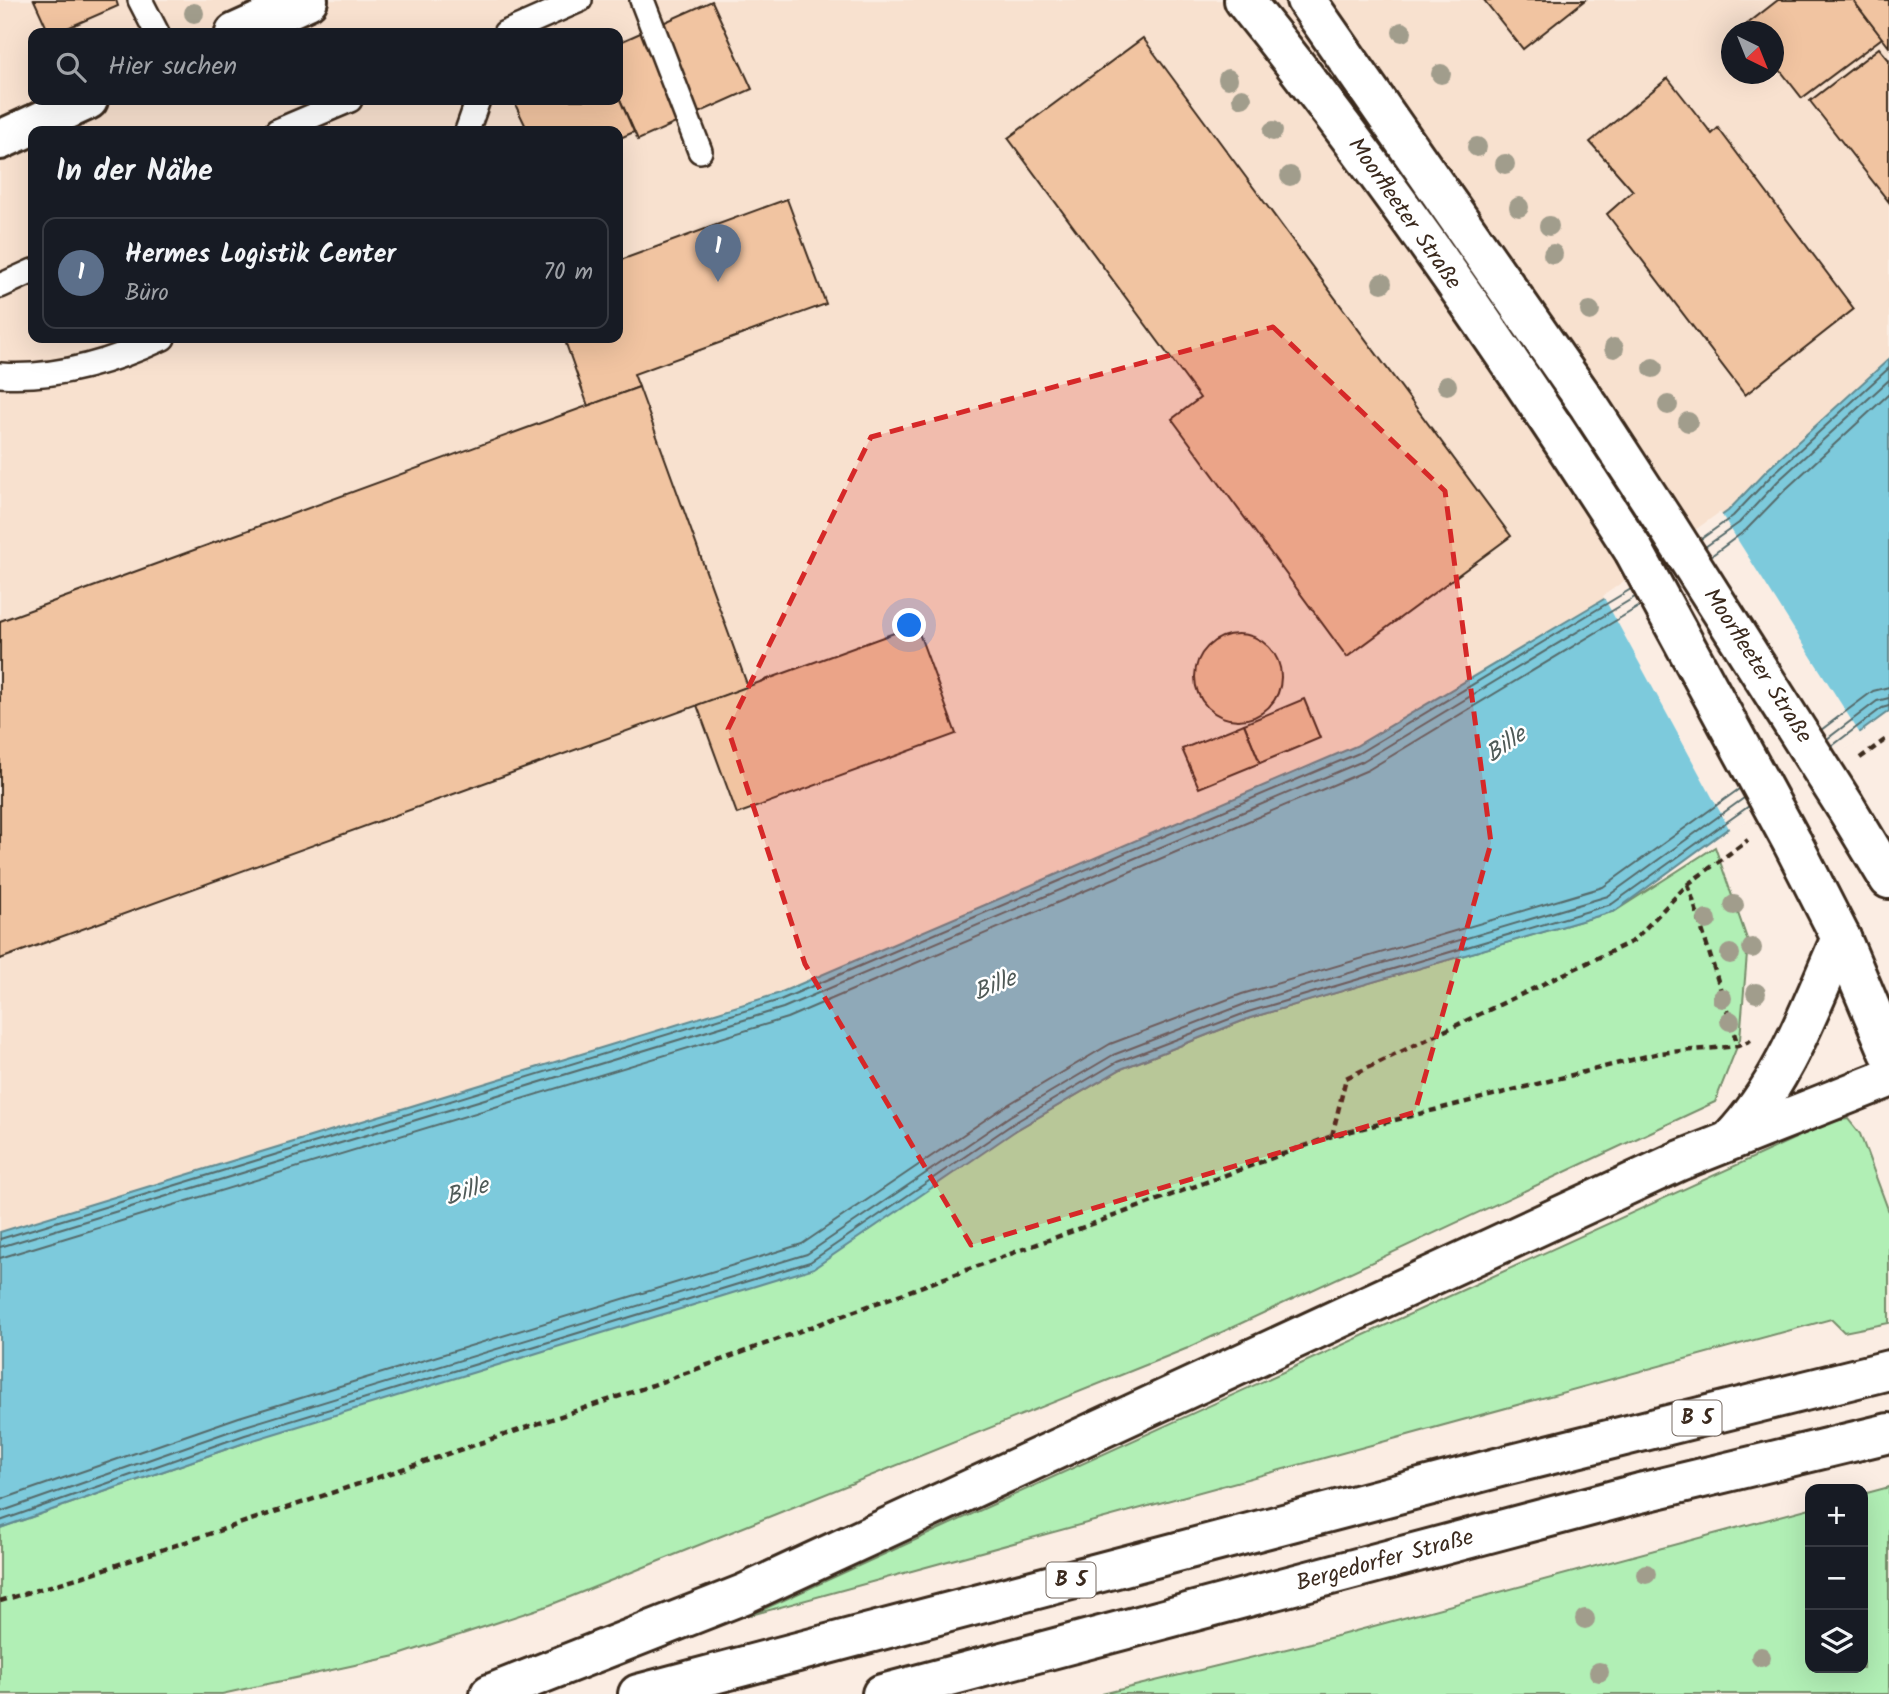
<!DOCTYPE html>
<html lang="de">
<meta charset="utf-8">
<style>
:root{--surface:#171b24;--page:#20242c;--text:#f1f3f6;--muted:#9ea1a6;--line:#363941;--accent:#1f6fb2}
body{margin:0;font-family:Kalam,sans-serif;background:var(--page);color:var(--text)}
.controls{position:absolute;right:21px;bottom:21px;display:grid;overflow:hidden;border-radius:14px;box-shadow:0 7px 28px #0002}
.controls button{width:63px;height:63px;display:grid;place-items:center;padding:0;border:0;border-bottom:2px solid var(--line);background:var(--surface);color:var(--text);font:35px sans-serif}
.compass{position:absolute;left:1721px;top:21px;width:63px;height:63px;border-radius:50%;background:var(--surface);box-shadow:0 7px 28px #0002;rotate:137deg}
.you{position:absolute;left:910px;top:626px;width:24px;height:24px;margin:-18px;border:5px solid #fff;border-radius:50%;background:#1a73e8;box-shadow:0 0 0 10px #1a73e833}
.badge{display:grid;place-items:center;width:46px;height:46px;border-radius:50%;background:var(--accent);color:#fff;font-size:23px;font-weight:700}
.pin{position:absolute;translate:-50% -58px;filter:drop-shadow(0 2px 4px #0008)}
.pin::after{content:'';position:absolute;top:37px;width:24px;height:21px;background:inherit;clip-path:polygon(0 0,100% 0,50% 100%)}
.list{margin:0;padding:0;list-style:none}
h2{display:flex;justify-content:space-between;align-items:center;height:91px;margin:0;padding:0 28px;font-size:30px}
h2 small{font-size:23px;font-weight:400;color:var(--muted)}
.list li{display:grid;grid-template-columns:46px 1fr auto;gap:21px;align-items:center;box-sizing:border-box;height:112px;margin:0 14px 14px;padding:0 14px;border:2px solid var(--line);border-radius:14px}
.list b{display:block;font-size:26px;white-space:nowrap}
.list p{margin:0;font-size:23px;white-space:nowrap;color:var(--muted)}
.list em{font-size:23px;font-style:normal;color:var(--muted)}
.icon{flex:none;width:38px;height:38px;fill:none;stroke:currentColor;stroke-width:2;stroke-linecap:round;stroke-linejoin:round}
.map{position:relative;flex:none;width:1889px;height:1694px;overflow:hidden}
.search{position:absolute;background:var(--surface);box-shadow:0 7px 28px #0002;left:28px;top:28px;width:595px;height:77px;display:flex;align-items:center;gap:18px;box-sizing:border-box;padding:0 24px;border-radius:14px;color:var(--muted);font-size:26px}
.panel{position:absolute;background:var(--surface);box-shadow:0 7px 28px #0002;left:28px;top:126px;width:595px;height:217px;border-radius:14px}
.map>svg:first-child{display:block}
.built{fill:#f8e1cf;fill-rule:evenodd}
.green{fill:#b1efb5;stroke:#768c6a;stroke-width:2}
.water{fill:#7dcadc;stroke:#638a90;stroke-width:2}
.pier{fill:#fbede3}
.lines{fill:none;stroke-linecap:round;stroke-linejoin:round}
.shore{stroke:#556a6a;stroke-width:2}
.building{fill:#f1c4a1;stroke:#3b2a1e;stroke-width:2}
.lane-casing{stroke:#3b2a1e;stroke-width:28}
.secondary-casing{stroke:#3b2a1e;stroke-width:44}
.highway-casing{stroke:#3b2a1e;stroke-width:44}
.path{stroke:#3b2a1e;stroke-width:4.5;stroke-dasharray:7 5;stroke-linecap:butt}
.lane{stroke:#fff;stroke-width:23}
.secondary{stroke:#fff;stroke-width:38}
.highway{stroke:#fff;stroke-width:38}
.secondary-bridge-casing{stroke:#3b2a1e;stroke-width:44;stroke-linecap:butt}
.secondary-bridge{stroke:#fff;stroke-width:38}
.tree{fill:#a19d8c}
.marked{fill:#d62828;fill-opacity:0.2;stroke:#d62828;stroke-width:5;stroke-dasharray:14 9;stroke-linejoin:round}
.labels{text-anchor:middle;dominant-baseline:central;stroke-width:5;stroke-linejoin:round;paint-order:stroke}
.shield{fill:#fff;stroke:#766a62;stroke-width:2}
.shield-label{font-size:21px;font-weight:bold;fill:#3b2a1e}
.street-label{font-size:23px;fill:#3b2a1e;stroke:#fff}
.water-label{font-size:24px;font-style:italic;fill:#4f5a57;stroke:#fff}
</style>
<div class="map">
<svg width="1889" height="1694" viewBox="0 0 1889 1694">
<rect width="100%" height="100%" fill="#fbede3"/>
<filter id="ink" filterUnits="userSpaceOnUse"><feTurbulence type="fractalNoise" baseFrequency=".0143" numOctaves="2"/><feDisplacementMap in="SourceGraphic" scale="14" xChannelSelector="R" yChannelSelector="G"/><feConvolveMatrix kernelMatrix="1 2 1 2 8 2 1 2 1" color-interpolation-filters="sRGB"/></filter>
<g filter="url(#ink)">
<path class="built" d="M0 0H1889V359L1767 470 1728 511 1604 599 1356 746 777 994 0 1232ZM1731 32H1773V74H1731ZM33 33H618V100H33ZM33 131H618V338H33Z"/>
<g class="green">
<polygon points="1715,847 1748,942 1740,1039 1715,1102 1188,1348 550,1605 396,1656 222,1694 0,1694 0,1528 247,1442 1018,1129 1121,1069 1250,1018 1615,911"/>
<polygon points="1848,1119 1860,1134 1889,1212 1889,1323 1844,1332 1831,1319 751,1615 1833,1121"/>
<polygon points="1889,1487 1889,1694 1102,1694 1311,1643 1810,1508 1810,1668 1863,1668 1863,1494"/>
</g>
<polygon class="water" points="1889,359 1889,711 1615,911 1250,1018 1121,1069 1018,1129 814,1268 247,1442 0,1528 0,1232 777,994 1356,746 1604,599 1728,511 1767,470"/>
<polygon class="pier" points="1720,512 1862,737 1731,832 1603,596"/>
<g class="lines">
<g class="shore">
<polyline points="1701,539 1733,516 1772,475 1889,368"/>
<polyline points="1705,547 1739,523 1778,481 1889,380"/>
<polyline points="1711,556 1746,530 1786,489 1889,394"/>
<polyline points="1821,730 1873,691 1889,687"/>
<polyline points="1827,739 1877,701 1889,698"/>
<polyline points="1832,746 1882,708 1889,706"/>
<polyline points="0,1239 780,1000 1359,753 1631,589"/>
<polyline points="0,1247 783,1008 1363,761 1635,597"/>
<polyline points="0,1258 787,1018 1368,770 1640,606"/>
<polyline points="0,1500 239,1417 802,1244 1004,1107 1110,1044 1242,994 1603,887 1739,789"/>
<polyline points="0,1512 242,1427 807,1254 1010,1116 1113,1055 1245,1004 1608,896 1744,798"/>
<polyline points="0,1521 245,1435 810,1262 1014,1123 1117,1062 1248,1012 1612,904 1749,806"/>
</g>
</g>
<g class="building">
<polygon points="34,0 116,0 118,6 56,33 49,33"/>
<polygon points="1484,0 1585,0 1523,49"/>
<polygon points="1778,0 1853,0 1882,38 1802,98 1773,61 1773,32 1751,32 1746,25"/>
<polygon points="1853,0 1889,0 1889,47 1882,38"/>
<polygon points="712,1 752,89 638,140 618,95 618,43"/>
<polygon points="1143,38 1511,536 1347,657 1172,419 1200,398 1008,138"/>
<polygon points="1879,48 1889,60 1889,202 1810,101"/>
<polygon points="1668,78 1712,134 1718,128 1854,309 1745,395 1607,214 1633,191 1590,142"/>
<polygon points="618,95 634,132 618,139 618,131 528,131 513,100 618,100"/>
<polygon points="787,199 826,304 634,374 639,387 588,406 564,338 618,338 618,261"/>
<polygon points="639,387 748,687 0,959 0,621"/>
<polygon points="916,625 956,734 737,814 697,705"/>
<circle cx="1238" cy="677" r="43"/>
<polygon points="1304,699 1320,738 1260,763 1244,724"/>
<polygon points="1244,724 1260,763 1199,788 1182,749"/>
</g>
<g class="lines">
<g class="lane-casing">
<g id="lane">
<polyline points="140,0 157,33"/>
<polyline points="642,0 700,151"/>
<polyline points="505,33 580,0"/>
<polyline points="277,131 350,100"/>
<polyline points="467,131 478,100"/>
<polyline points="0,286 33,271"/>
<path d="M0 375C56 379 114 361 163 338"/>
</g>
</g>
<g class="secondary-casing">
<g id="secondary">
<path d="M1244 0C1385 175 1513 362 1634 551"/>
<polyline points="1306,0 1589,406 1668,527"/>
<polyline points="235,33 308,0"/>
<polyline points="0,140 88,100"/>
<polyline points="1845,806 1889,879"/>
<polyline points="1792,842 1841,938 1889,1052"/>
</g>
</g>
<g class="highway-casing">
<g id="highway">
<path d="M1731 1139C1784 1083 1810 1008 1841 938"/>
<polyline points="490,1694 744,1594 1679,1161 1889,1078"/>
<polyline points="638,1694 1504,1466 1889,1370"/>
<polyline points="882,1694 1640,1493 1889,1433"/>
</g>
</g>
<g class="path">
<polyline points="1860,758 1889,737"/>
<polyline points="1688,884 1738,1046"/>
<polyline points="1332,1136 1346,1078 1633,941 1688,884 1748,840"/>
<polyline points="0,1601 84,1576 653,1385 1332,1136 1659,1053 1738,1046 1751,1040"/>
</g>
<use href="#lane" class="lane"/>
<use href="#secondary" class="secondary"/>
<use href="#highway" class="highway"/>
<g class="secondary-bridge-casing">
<g id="secondary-bridge">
<polyline points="1668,527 1845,806"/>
<polyline points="1634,551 1792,842"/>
</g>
</g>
<use href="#secondary-bridge" class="secondary-bridge"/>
</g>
<g class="tree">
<circle cx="194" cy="13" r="10"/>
<circle cx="1402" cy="32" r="10"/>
<circle cx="1441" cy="74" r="10"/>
<circle cx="1228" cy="79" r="10"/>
<circle cx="1242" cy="98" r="10"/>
<circle cx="1273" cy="131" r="10"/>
<circle cx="1477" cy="147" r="10"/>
<circle cx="1505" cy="164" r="10"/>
<circle cx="1290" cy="176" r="10"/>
<circle cx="1519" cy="207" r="10"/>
<circle cx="1549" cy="226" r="10"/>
<circle cx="1553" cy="254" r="10"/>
<circle cx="1382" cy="283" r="10"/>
<circle cx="1590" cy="311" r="10"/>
<circle cx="1614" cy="348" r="10"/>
<circle cx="1653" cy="368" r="10"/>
<circle cx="1447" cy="385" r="10"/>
<circle cx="1668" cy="405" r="10"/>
<circle cx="1688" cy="422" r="10"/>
<circle cx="1734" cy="905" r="10"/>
<circle cx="1707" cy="920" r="10"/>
<circle cx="1752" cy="948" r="10"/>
<circle cx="1730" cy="954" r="10"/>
<circle cx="1756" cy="993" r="10"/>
<circle cx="1722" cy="998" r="10"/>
<circle cx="1730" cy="1021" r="10"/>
<circle cx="1646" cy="1574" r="10"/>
<circle cx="1585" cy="1619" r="10"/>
<circle cx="1761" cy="1657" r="10"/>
<circle cx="1599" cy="1672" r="10"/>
</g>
</g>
<path class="marked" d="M1273 327 1445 491 1491 843 1415 1112 971 1245 805 964 728 729 871 437Z"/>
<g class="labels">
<g class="shield">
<rect x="1672.5" y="1400.5" width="49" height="35" rx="5"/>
<rect x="1046.5" y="1562.5" width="49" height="35" rx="5"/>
</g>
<g class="shield-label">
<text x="1697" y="1418">B 5</text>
<text x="1071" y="1580">B 5</text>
</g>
<g class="street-label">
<text transform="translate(1404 214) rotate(55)">Moorfleeter Straße</text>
<text transform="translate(1757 666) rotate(57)">Moorfleeter Straße</text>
<text transform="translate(1385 1561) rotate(-15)">Bergedorfer Straße</text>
</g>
<g class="water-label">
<text transform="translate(1506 745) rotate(-35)">Bille</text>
<text transform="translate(995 986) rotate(-23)">Bille</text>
<text transform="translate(467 1192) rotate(-18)">Bille</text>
</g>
</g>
</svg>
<div class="controls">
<button>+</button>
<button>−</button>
<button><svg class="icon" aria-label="layers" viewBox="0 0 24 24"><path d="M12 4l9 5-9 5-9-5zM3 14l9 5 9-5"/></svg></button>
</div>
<svg class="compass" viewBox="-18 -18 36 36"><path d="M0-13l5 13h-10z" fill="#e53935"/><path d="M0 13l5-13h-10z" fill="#9ea1a6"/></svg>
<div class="you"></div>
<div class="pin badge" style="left:718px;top:282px;background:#5c6f8a">1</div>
<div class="search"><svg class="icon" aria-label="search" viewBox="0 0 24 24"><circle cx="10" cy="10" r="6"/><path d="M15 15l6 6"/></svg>Hier suchen</div>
<section class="panel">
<h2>In der Nähe<small></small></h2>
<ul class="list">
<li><span class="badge" style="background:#5c6f8a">1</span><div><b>Hermes Logistik Center</b><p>Büro</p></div><em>70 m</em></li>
</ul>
</section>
</div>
